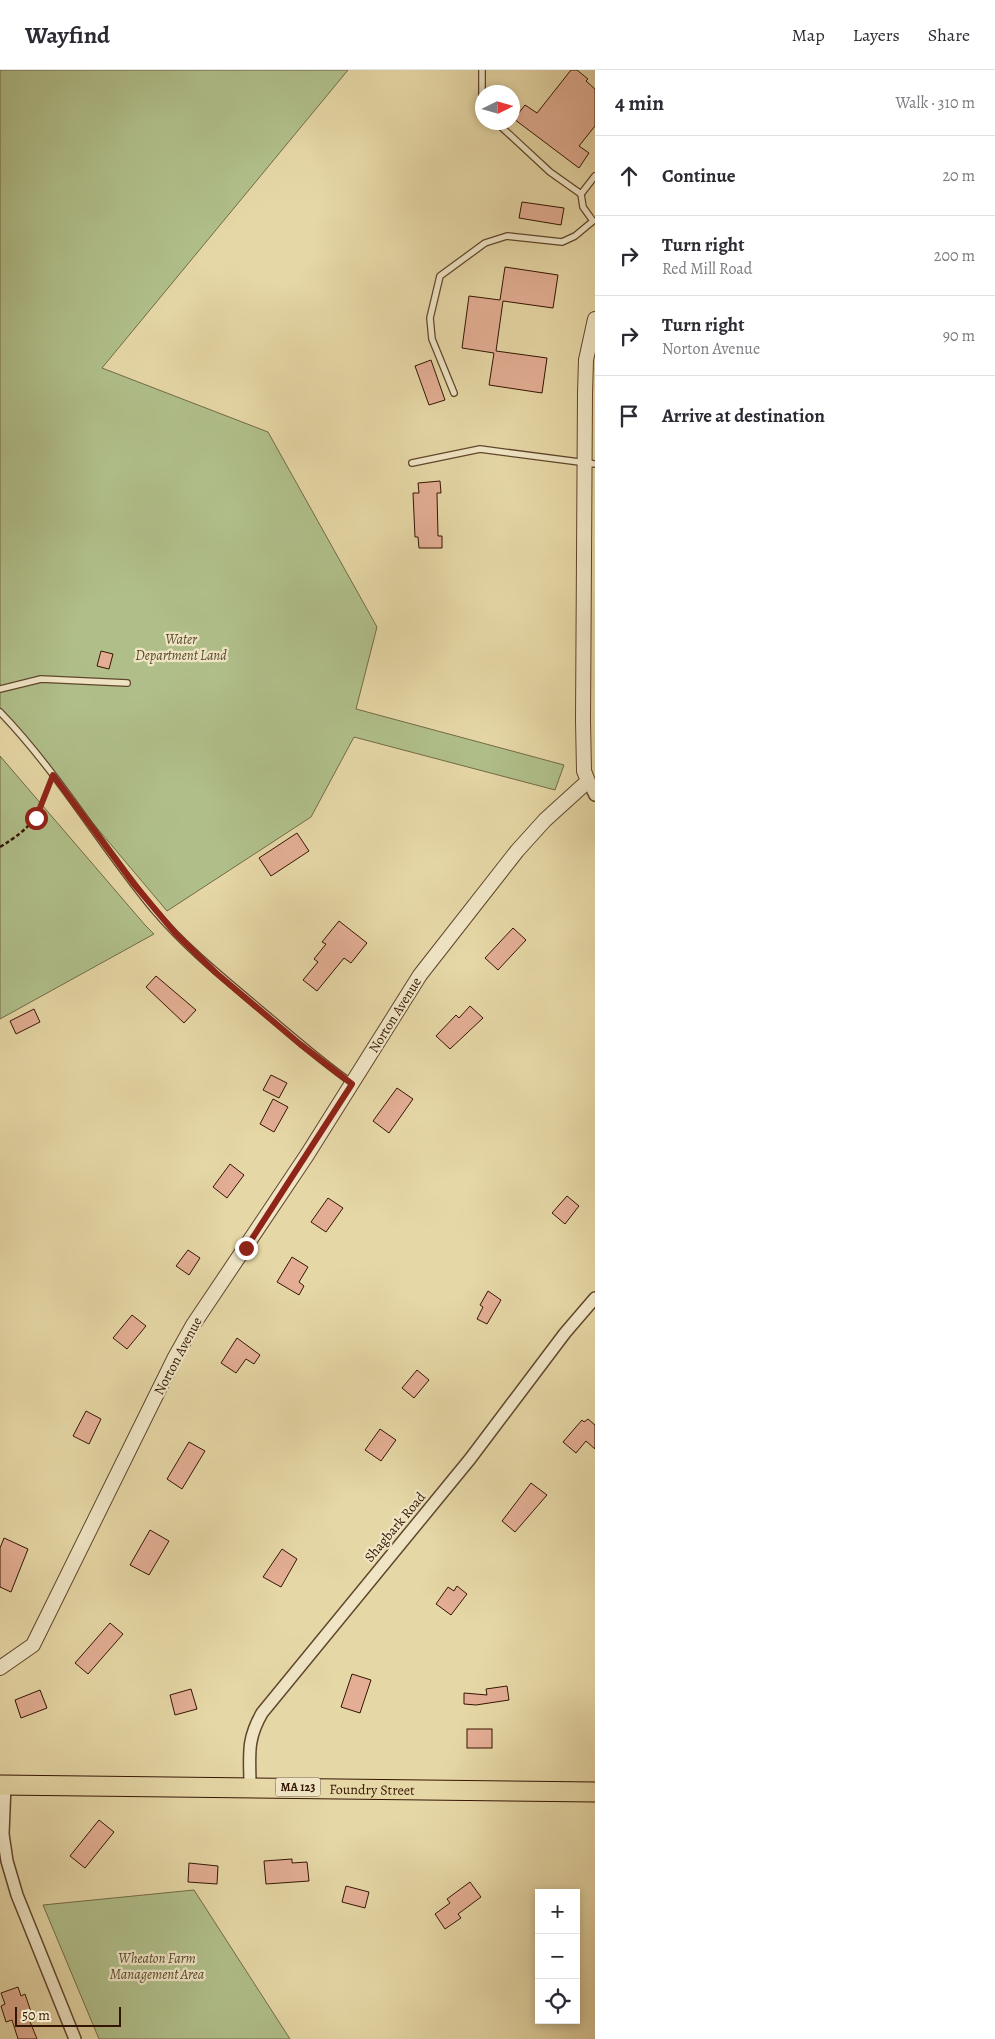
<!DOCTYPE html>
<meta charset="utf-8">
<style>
:root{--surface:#fff;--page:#f2f2f3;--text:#2b2b33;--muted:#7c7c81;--line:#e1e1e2}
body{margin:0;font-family:Alegreya,serif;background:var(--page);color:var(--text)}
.controls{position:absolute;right:15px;bottom:15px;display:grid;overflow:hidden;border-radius:0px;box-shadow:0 2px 8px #0003}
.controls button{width:45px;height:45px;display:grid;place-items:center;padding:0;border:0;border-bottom:1px solid var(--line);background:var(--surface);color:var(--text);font:25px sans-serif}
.compass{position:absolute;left:475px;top:15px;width:45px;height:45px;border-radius:50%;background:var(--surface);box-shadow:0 2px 8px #0003;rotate:85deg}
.scale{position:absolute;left:15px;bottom:12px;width:106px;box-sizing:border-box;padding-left:5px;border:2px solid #341503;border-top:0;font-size:14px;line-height:18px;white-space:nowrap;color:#341503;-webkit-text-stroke:4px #efe5c5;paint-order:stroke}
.stop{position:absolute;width:15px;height:15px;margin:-11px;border:4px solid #8f2418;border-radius:50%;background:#fff}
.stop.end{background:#8f2418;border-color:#fff;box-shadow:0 1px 5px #0008}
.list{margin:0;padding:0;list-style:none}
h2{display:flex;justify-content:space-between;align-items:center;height:65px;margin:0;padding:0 20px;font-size:21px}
h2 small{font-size:16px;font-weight:400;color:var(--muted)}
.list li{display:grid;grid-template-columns:32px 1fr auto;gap:15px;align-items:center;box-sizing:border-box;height:80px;padding:0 20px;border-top:1px solid var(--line)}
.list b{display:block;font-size:19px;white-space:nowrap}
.list p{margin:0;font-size:16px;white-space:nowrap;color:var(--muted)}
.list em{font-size:16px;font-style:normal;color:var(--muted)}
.icon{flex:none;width:28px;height:28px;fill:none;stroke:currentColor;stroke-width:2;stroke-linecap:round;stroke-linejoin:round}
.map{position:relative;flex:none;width:595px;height:1969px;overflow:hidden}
header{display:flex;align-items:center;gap:30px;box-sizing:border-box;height:70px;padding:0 25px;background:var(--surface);border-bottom:1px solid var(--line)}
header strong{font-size:24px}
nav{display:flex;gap:28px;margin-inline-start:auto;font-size:18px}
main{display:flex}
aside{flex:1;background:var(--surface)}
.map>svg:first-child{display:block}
.green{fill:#b0bf8a;stroke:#726a46}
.building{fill:#e3ae94;stroke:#341503}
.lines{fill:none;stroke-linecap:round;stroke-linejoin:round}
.service-casing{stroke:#60462c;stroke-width:8}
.minor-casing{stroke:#60462c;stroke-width:14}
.tertiary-casing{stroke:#60462c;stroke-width:16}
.trunk-casing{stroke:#341503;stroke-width:21}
.path{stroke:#341503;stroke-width:2.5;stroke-dasharray:4 2.5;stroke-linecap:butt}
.service{stroke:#efe5c5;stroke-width:5.5}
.minor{stroke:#efe5c5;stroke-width:11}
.tertiary{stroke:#efe5c5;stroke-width:14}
.trunk{stroke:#e6d7a6;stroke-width:19}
.route{stroke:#8f2418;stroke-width:6}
.labels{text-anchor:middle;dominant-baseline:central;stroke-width:4.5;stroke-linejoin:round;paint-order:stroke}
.shield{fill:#efe5c5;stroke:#6c533d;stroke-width:1}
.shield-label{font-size:12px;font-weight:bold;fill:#341503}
.park-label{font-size:14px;font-style:italic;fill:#59482c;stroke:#efe5c5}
.street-label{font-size:14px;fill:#341503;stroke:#efe5c5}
</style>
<header>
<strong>Wayfind</strong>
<nav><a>Map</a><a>Layers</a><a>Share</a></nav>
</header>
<main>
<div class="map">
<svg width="595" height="1969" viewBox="0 0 595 1969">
<rect width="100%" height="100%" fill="#e6d7a6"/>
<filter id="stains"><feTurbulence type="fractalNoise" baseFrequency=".004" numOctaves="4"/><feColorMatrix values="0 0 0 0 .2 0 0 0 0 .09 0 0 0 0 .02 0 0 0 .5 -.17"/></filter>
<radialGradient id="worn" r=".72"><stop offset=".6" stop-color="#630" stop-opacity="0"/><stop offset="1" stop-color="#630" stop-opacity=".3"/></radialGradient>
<g class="green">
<polygon points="0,0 348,0 102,298 268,362 377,557 356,639 564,695 555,720 354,667 311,747 167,841 0,643"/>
<polygon points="0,686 145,855 154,864 0,949"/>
<polygon points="194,1820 290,1969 99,1969 43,1835"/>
</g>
<g class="building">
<polygon points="571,0 577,0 588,9 586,11 595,19 595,56 579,76 589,83 579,98 514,49 525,35 537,43"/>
<polygon points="522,132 564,138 561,155 519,148"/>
<polygon points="505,197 558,205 553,238 503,231 496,281 547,288 542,323 489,315 494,283 462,278 469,226 500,230"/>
<polygon points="431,290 445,330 429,335 415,296"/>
<polygon points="440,411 441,423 437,423 438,466 442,466 442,478 419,478 418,467 415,467 413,423 419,423 418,413"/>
<polygon points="101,581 113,584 109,599 97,596"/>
<polygon points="297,763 309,781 271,806 259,788"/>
<polygon points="339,851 367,873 351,893 344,888 317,921 303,910 318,892 314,889 326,874 322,872"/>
<polygon points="513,858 526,870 498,900 485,888"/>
<polygon points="156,906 196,940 184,953 146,917"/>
<polygon points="470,936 483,948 450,979 436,966 456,945 459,948"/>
<polygon points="34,939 40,952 16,964 10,951"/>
<polygon points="271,1005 287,1013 279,1028 263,1020"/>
<polygon points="397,1018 413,1029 389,1063 373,1051"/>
<polygon points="273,1029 288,1037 274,1062 260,1054"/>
<polygon points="230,1094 244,1105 227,1128 213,1117"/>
<polygon points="567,1126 579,1136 565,1154 552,1143"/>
<polygon points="328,1128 343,1138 326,1162 311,1152"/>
<polygon points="188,1180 200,1188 189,1205 176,1196"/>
<polygon points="292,1187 308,1197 299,1212 304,1216 299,1225 277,1212"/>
<polygon points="488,1221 501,1230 487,1254 477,1249 483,1237 480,1235"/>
<polygon points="132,1245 146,1256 127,1279 113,1268"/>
<polygon points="237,1268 260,1285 254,1294 246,1289 236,1303 221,1293"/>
<polygon points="417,1300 429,1310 414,1328 402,1318"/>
<polygon points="86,1341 101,1349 89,1374 73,1366"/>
<polygon points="588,1349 595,1355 595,1379 586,1371 576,1383 563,1372 582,1350 584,1352"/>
<polygon points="380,1359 396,1370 381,1391 365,1380"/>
<polygon points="189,1372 205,1381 182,1419 167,1409"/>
<polygon points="531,1413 547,1425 515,1462 502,1451"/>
<polygon points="150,1460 169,1471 149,1505 130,1495"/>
<polygon points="4,1468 28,1479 11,1522 0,1517 0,1478"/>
<polygon points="282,1479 297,1489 281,1517 263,1507"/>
<polygon points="457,1516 467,1524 451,1545 436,1534 448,1517 454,1521"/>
<polygon points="110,1553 123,1564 88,1604 75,1593"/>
<polygon points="352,1604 371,1610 360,1643 341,1637"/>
<polygon points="507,1616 509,1630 476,1635 464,1634 464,1623 487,1625 486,1619"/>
<polygon points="191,1619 197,1639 175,1645 170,1625"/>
<polygon points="40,1620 47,1638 21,1648 15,1630"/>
<rect x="467" y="1659" width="25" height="19"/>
<polygon points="99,1750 114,1762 85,1798 70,1786"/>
<polygon points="292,1789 292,1793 307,1792 309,1811 266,1814 264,1791"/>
<polygon points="189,1793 218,1796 217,1814 188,1812"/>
<polygon points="470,1812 481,1827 458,1844 461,1848 445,1859 435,1844 450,1833 447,1829"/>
<polygon points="346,1816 369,1822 365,1838 342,1832"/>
<polygon points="18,1917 21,1926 25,1924 31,1942 27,1944 37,1969 18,1969 12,1950 6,1952 1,1936 5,1934 1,1923"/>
</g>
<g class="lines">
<g class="service-casing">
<g id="service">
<polyline points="482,0 482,27"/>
<polyline points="496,52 550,102 581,124 595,106"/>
<polyline points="454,323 432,269 430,248 440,206 485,173 507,166 562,172 575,166 593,151 583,137 581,124"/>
<polyline points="412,393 480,379 595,394"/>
<polyline points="0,619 41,609 127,613"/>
<path d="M0 642C58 702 100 775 153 839 184 876 221 906 258 937 289 963 319 990 352 1013"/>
</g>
</g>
<g class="minor-casing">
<g id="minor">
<polyline points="588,711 595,725"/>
<polyline points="5,1715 3,1764 7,1791 17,1825 75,1969"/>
<path d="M250 1717C250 1685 246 1671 262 1643L470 1389 565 1263 595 1228"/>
</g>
</g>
<g class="tertiary-casing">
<polyline id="tertiary" points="0,1598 33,1575 174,1289 193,1255 307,1085 420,905 517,781 545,750 588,711 584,701 583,650 585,323 586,290 595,249"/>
</g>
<g class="trunk-casing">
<g id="trunk">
<path id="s1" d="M0 1715 595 1722"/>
</g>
</g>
<path class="path" d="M0 777C32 757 35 751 49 716"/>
<use href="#service" class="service"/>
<use href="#minor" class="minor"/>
<use href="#tertiary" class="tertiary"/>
<use href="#trunk" class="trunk"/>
</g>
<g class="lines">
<polyline class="route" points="36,748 53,705 133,813 176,864 215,902 300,974 352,1014 246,1178"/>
</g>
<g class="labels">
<rect class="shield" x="275.5" y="1707.5" width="45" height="19" rx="4"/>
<g class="shield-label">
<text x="298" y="1717">MA 123</text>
</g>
<g class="park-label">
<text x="181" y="569">Water<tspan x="181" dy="16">Department Land</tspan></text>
<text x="157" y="1888">Wheaton Farm<tspan x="157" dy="16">Management Area</tspan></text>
</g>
<g class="street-label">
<text transform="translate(395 945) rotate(-58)">Norton Avenue</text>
<text transform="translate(178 1286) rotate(-62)">Norton Avenue</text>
<text transform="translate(395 1457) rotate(-50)">Shagbark Road</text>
<text stroke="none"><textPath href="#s1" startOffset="372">Foundry Street</textPath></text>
</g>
</g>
<rect width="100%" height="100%" filter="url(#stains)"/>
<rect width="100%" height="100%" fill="url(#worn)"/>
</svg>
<div class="controls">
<button>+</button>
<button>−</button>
<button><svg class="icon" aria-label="locate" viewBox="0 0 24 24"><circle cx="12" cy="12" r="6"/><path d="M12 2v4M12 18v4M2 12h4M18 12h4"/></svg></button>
</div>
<svg class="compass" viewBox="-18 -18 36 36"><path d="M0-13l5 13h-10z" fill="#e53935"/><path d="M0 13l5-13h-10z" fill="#7c7c81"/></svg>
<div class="scale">50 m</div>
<div class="stop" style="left:36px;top:748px"></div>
<div class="stop end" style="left:246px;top:1178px"></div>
</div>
<aside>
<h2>4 min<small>Walk · 310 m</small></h2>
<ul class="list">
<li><svg class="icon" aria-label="ahead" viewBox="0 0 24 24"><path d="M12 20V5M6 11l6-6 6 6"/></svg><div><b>Continue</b></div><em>20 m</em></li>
<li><svg class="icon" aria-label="right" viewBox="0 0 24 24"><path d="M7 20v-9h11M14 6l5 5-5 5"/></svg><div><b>Turn right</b><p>Red Mill Road</p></div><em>200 m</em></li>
<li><svg class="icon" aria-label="right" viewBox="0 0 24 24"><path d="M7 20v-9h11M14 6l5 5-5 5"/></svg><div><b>Turn right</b><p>Norton Avenue</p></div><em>90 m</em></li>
<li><svg class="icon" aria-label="arrive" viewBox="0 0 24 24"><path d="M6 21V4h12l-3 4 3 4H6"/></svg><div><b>Arrive at destination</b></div></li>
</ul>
</aside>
</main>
